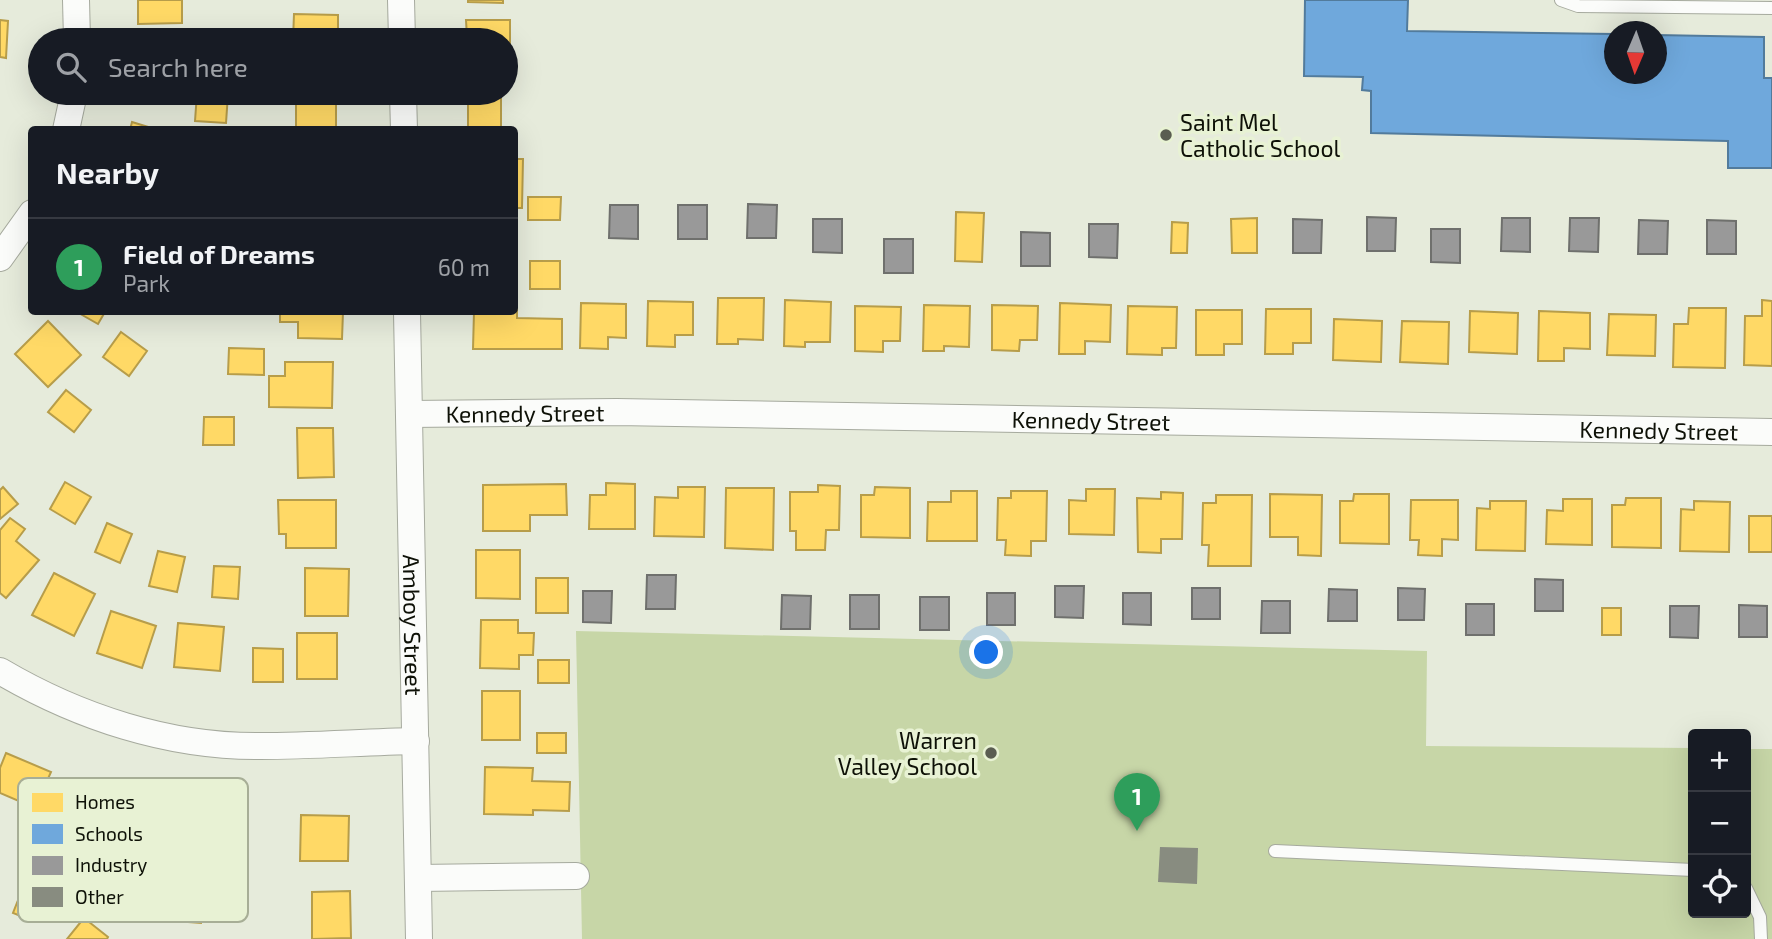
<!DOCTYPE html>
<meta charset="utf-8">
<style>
:root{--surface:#171b24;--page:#20242c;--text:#f1f3f6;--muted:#9ea1a6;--line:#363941;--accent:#7c3aed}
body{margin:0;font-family:"Exo 2",sans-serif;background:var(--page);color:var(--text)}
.controls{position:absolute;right:21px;bottom:21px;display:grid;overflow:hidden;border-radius:7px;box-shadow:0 7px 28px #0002}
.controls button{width:63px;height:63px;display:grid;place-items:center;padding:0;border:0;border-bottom:2px solid var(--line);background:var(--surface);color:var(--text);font:35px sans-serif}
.compass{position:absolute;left:1604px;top:21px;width:63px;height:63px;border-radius:50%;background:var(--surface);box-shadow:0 7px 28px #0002;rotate:182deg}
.you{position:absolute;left:987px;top:653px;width:24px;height:24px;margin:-18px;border:5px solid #fff;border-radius:50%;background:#1a73e8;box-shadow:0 0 0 10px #1a73e833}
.badge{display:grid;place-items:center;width:46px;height:46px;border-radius:50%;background:var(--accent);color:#fff;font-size:23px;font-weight:700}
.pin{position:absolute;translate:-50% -58px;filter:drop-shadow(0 2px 4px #0008)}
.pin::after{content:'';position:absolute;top:37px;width:24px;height:21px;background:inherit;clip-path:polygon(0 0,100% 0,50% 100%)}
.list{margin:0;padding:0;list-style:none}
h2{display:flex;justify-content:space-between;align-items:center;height:91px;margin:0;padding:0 28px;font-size:30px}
h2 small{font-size:23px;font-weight:400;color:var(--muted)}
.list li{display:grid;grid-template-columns:46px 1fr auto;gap:21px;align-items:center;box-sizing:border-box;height:98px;padding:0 28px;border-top:2px solid var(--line)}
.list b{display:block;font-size:26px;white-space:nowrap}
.list p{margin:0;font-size:23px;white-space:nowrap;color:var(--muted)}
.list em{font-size:23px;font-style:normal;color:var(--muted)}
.icon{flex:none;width:38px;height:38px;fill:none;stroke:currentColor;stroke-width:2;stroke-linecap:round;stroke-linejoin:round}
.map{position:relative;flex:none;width:1772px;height:939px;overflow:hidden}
.search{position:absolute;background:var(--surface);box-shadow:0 7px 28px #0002;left:28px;top:28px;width:490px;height:77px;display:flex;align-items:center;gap:18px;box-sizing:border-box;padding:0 24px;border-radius:38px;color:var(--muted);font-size:26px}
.panel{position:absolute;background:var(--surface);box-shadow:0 7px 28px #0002;left:28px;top:126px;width:490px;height:189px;border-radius:7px}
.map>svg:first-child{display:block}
.green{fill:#c7d6a7}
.homes{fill:#ffd966;stroke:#b79d4a;stroke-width:2}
.schools{fill:#6fa8dc;stroke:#527b9c;stroke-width:2}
.industry{fill:#999;stroke:#6f706d;stroke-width:2}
.building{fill:#888c80}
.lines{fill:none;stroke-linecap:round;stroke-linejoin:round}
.service-casing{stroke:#a6aa9e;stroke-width:14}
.minor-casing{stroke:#a6aa9e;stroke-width:28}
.service{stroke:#fbfcfa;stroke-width:12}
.minor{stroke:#fbfcfa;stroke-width:26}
.poi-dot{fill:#5a5d51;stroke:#e8f2d4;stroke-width:2.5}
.labels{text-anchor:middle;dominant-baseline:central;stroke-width:7;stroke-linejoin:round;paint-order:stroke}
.poi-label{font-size:23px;fill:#0e1107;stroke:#e8f2d4;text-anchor:start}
.street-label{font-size:23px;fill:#0e1107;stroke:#e8f2d4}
.key{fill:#e8f2d4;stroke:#a7ae96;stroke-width:2}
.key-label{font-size:19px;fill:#0e1107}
</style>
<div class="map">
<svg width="1772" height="939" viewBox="0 0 1772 939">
<rect width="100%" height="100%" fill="#e6ebdb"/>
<polygon class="green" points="576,631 1427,651 1426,746 1693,748 1693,913 1746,913 1746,749 1772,749 1772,939 582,939"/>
<g class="homes">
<polygon points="138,0 182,0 182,23 138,24"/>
<polygon points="468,0 503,0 503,3 468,2"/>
<polygon points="294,14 338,15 338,40 293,40"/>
<polygon points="0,20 8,21 6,58 0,57"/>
<polygon points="466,20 510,20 510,68 506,68 506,40 463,40 467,38"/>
<polygon points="139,93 183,93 183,96"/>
<polygon points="197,93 228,94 226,123 195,121"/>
<polygon points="246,93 277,93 277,97 246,96"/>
<rect x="296" y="93" width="40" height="37"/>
<rect x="468" y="93" width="33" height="37"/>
<polygon points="132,122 158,130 130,130"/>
<polygon points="514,159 523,159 522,208 514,208"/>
<polygon points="528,197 561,197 560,220 528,220"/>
<polygon points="956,212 984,213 982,262 955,261"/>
<polygon points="1257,218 1257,253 1232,253 1231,219"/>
<polygon points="1172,222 1188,223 1187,253 1171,253"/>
<rect x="530" y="261" width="30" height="28"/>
<polygon points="718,298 764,298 763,340 738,339 738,344 717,344"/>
<polygon points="785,300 831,302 830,342 805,342 805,347 784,346"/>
<polygon points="1762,300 1772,301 1772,366 1744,365 1745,316 1762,316"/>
<polygon points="514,301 517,301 517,318 562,319 562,349 473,349 474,312 514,312"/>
<polygon points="648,301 693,302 693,335 675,335 675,347 647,346"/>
<polygon points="581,303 626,304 626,338 608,337 608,349 580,348"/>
<polygon points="1060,303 1111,305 1110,342 1085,341 1085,354 1059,354"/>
<polygon points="924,305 970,306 969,347 944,346 944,351 923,351"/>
<polygon points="992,305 1038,306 1037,340 1020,340 1019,351 992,350"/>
<polygon points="855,306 901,307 900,341 883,341 883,352 855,351"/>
<polygon points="1128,306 1177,307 1176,348 1162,348 1162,355 1127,354"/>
<polygon points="1689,308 1726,308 1725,368 1673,367 1674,324 1688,324"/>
<polygon points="1266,309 1311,309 1311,343 1293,343 1293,354 1265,354"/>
<polygon points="1196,310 1242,310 1242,344 1224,344 1224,355 1196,355"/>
<polygon points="1470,311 1518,313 1517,354 1469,352"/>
<polygon points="1539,311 1590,313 1590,349 1564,348 1564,361 1538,361"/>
<polygon points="77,312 105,312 98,324"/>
<polygon points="280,312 343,312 342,339 298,338 298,322 280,322"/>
<polygon points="1609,314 1656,315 1655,356 1607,355"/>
<polygon points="1334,319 1382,321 1381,362 1333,360"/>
<polygon points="48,321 81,355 48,387 15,354"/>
<polygon points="1402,321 1449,322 1448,364 1400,362"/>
<polygon points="121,332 147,351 129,376 103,357"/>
<polygon points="229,348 264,349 264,375 228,374"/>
<polygon points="285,362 333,362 332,408 269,407 269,376 285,376"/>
<polygon points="66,390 91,410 74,432 48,412"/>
<polygon points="204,417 234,417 234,445 203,445"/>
<polygon points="297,428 333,428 334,477 298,478"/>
<polygon points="65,482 91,497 75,524 50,509"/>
<polygon points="606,483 635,484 635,529 589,529 590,495 606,495"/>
<polygon points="566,484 567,515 530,515 530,531 483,531 483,485"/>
<polygon points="818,485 840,486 839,530 826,530 825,550 796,550 796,531 790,531 790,492 818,492"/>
<polygon points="3,487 18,504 0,519 0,490"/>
<polygon points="678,487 705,487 704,537 654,536 655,497 678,498"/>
<polygon points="875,487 910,488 910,538 861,537 861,495 874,495"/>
<polygon points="726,488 774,488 773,550 725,548"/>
<polygon points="1086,489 1115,489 1114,535 1069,534 1069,500 1086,501"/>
<polygon points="951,491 977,491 977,541 927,541 928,502 951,502"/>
<polygon points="1011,491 1047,491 1046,541 1031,541 1031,556 1005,555 1006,540 997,540 998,498 1011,498"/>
<polygon points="1161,492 1183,493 1182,539 1161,539 1161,553 1138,552 1137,498 1161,499"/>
<polygon points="1270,494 1322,495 1321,556 1298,555 1298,537 1270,537"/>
<polygon points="1354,494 1389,494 1389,544 1340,543 1340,501 1353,501"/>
<polygon points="1216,495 1252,495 1251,566 1208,566 1209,545 1202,545 1203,503 1216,503"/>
<polygon points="1626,498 1661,498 1661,548 1612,547 1612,505 1625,505"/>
<polygon points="1563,499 1592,499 1592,545 1546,544 1547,510 1563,511"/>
<polygon points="278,500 336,500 336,548 286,548 286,534 279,534"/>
<polygon points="1411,500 1458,500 1458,540 1442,539 1442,556 1418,555 1419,540 1410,540"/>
<polygon points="1490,501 1526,501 1525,551 1476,550 1477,508 1490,509"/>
<polygon points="1694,501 1730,502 1729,552 1680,551 1681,509 1694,510"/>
<rect x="1749" y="516" width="23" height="36"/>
<polygon points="10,518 25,529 16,541 39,560 6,598 0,593 0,530"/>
<polygon points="107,523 132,534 120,563 95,552"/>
<polygon points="476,550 520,550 520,599 476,598"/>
<polygon points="158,551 185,557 177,592 149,586"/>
<polygon points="214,566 240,567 238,599 212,597"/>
<polygon points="305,568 349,569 348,616 305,616"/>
<polygon points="54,573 95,594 74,636 32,615"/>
<rect x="536" y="578" width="32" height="35"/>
<rect x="1602" y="608" width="19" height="27"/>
<polygon points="111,611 156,626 142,668 97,653"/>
<polygon points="481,620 518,620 518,633 534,633 533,655 519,655 519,669 480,668"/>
<polygon points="178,623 224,627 220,671 174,667"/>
<rect x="297" y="633" width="40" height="46"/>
<polygon points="253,648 283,649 283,682 253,682"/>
<rect x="538" y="660" width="31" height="23"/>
<rect x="482" y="691" width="38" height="49"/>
<rect x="537" y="733" width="29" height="20"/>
<polygon points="6,753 51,772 35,808 0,793 0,768"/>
<polygon points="485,767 533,768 532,781 570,782 569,811 533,810 533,815 484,814"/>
<polygon points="301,815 349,816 348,861 300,861"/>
<polygon points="24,885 40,892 28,919 13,913"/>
<polygon points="178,891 204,893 201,923 175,921"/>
<polygon points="350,891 351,938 312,939 312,892"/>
<polygon points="84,918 108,937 107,939 67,939"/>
</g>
<polygon class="schools" points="1305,0 1408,0 1407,31 1614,34 1614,74 1656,74 1656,35 1764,37 1764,78 1772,78 1772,168 1728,168 1728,141 1371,133 1371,91 1362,90 1363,77 1304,76"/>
<g class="industry">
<polygon points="748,204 777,205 776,238 747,238"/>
<polygon points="610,205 638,205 638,239 609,238"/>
<rect x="678" y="205" width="29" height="34"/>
<polygon points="1367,217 1396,218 1395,251 1367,251"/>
<polygon points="1502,218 1530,218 1530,252 1501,251"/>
<polygon points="1570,218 1599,218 1598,252 1569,251"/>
<polygon points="813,219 842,219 842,253 813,252"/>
<polygon points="1293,219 1322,220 1321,253 1293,253"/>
<polygon points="1639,220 1668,221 1667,254 1638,254"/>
<polygon points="1707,220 1736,221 1736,254 1707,254"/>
<polygon points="1089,224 1118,224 1117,258 1089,257"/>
<polygon points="1431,229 1460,229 1460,263 1431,262"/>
<polygon points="1021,232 1050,233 1050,266 1021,266"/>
<rect x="884" y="239" width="29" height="34"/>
<polygon points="647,575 676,575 675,609 646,609"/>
<polygon points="1535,579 1563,580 1563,611 1535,611"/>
<polygon points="1055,586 1084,586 1083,618 1055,617"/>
<rect x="1192" y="588" width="28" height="31"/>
<polygon points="1398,588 1425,589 1424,620 1398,620"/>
<polygon points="1329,589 1357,590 1357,621 1328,621"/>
<polygon points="583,591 612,591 611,623 583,622"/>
<rect x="987" y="593" width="28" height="32"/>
<polygon points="1123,593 1151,593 1151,625 1123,624"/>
<polygon points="782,595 811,596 810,629 781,629"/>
<rect x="850" y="595" width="29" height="34"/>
<rect x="920" y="597" width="29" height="33"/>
<polygon points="1262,601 1290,601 1290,633 1261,633"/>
<rect x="1466" y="604" width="28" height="31"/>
<polygon points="1739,605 1767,606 1767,637 1739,637"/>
<polygon points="1670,606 1699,606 1698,638 1670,637"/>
</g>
<polygon class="building" points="1160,847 1198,848 1197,884 1158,882"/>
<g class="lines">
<g class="service-casing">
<g id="service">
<polyline points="1561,0 1578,6 1772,8"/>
<polyline points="1275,851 1693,870"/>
<polyline points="1746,888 1760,917 1761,939"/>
</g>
</g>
<g class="minor-casing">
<g id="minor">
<polyline points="76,0 77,40"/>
<polyline points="401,0 402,40"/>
<polyline points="403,93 404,130"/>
<polyline points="66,130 74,93"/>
<polyline points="0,258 32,213"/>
<path id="s1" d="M407 312 419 939"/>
<path id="s2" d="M409 414 617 412 1772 432"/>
<path d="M0 671C78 717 169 747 260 746 312 746 364 742 416 741"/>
<polyline points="418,878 576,876"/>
</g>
</g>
<use href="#service" class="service"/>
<use href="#minor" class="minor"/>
</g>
<g class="poi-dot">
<circle cx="1166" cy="135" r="7"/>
<circle cx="991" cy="753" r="7"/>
</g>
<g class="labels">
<g class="poi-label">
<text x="1180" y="122">Saint Mel<tspan x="1180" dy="26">Catholic School</tspan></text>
<text x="977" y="740" text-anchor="end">Warren<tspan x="977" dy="26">Valley School</tspan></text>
</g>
<g class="street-label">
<text stroke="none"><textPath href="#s2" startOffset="116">Kennedy Street</textPath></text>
<text stroke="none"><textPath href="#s2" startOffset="682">Kennedy Street</textPath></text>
<text stroke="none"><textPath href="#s2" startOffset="1250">Kennedy Street</textPath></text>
<text stroke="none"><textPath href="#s1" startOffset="313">Amboy Street</textPath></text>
</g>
</g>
<rect x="18" y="778" width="230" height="144" rx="10" class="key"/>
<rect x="32" y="793" width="31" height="19" fill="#ffd966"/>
<rect x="32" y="824" width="31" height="20" fill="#6fa8dc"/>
<rect x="32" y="856" width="31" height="19" fill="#999"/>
<rect x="32" y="887" width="31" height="20" fill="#888c80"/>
<g class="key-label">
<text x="75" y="809">Homes</text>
<text x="75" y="841">Schools</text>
<text x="75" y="872">Industry</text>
<text x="75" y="904">Other</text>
</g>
</svg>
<div class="controls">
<button>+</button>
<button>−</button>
<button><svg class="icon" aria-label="locate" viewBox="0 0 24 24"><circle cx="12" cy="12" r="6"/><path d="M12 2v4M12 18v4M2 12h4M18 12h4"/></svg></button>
</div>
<svg class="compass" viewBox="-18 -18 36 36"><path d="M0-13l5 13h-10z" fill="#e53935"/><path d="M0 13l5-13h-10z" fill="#9ea1a6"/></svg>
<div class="you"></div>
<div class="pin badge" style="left:1137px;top:831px;background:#2e9e5b">1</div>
<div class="search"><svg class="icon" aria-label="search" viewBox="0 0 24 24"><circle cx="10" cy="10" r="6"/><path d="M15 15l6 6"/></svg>Search here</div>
<section class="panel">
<h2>Nearby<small></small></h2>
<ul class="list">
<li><span class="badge" style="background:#2e9e5b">1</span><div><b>Field of Dreams</b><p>Park</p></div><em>60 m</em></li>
</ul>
</section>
</div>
